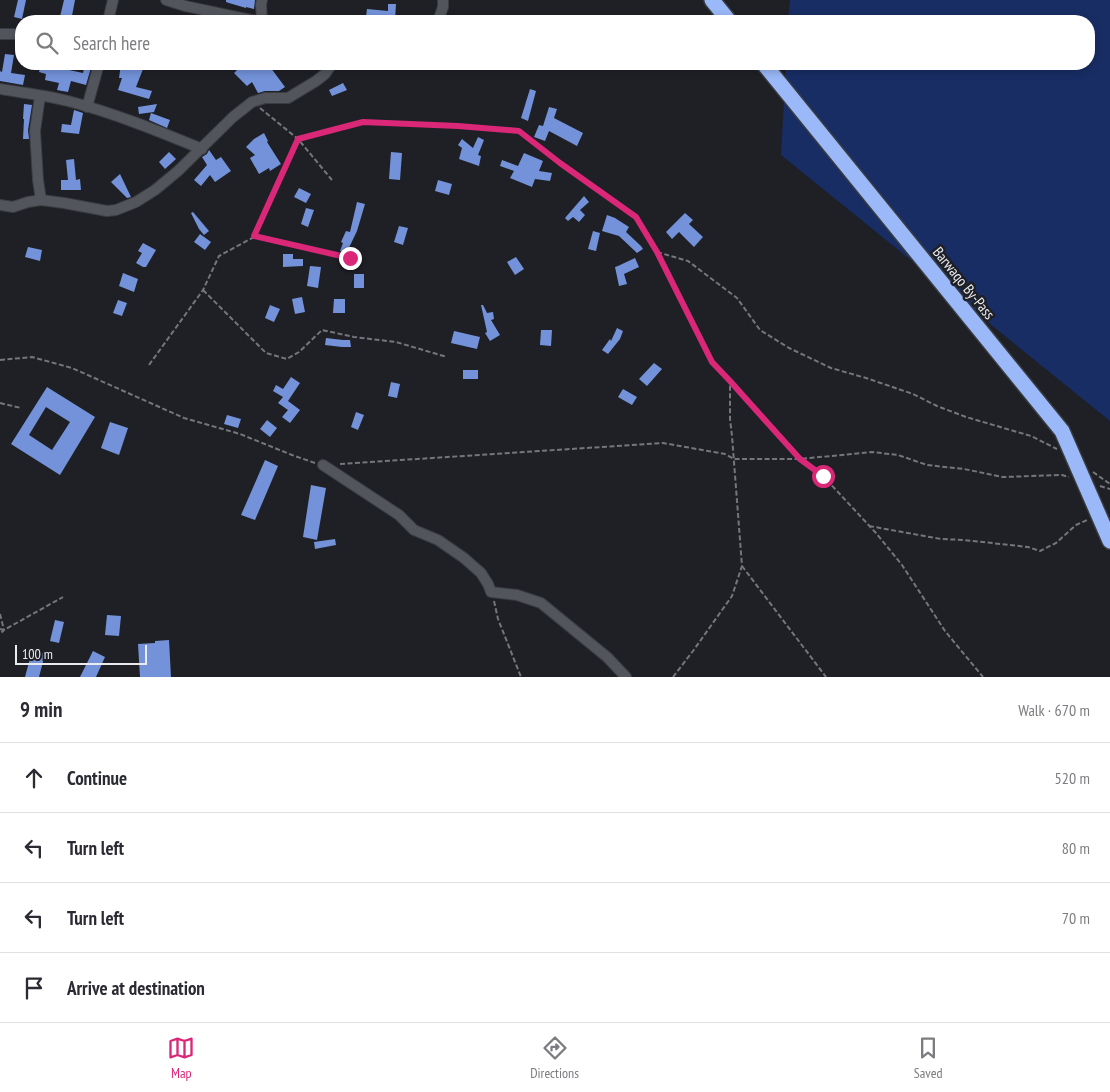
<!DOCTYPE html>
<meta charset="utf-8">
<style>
:root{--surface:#fff;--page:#f7f7f7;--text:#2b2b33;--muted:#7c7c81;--line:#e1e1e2;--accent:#db2777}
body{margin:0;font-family:"PT Sans Narrow",sans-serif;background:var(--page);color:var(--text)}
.scale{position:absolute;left:15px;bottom:12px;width:132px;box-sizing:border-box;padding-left:5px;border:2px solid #e9ebee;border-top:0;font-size:14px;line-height:18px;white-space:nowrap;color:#e9ebee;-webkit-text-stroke:4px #1e2026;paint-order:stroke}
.stop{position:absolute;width:15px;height:15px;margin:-11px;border:4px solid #db2777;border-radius:50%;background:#fff}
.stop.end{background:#db2777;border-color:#fff;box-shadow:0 1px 5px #0008}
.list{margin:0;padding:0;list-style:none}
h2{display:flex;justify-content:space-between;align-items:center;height:65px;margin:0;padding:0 20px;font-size:21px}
h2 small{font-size:16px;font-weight:400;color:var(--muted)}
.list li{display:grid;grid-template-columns:32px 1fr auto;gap:15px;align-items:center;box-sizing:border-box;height:70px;padding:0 20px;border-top:1px solid var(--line)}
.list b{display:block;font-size:19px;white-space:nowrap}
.list em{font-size:16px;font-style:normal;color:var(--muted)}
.icon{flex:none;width:28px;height:28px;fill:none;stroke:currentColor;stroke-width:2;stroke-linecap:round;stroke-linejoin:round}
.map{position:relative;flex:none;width:1110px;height:677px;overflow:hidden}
.search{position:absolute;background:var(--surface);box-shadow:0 2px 8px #0003;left:15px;right:15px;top:15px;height:55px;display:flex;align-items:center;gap:12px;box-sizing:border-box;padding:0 18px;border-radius:20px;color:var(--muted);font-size:19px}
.sheet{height:345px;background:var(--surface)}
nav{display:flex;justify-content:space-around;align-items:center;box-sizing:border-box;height:70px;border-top:1px solid var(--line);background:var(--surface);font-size:14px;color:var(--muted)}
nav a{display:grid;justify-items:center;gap:2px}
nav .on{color:var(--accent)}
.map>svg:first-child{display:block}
.green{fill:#182d64}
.building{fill:#7392d9;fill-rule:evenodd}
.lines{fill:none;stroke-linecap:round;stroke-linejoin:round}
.minor-casing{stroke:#3a3c40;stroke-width:12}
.highway-casing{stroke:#3a3c40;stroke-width:18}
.path{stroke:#74767b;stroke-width:2;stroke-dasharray:5 2.5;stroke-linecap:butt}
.minor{stroke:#52555b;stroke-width:10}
.highway{stroke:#9bb8f8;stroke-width:15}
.route{stroke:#db2777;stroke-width:6}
.labels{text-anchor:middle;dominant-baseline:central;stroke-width:5;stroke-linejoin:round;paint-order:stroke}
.street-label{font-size:15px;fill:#e9ebee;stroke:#1e2026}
</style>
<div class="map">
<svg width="1110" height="677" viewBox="0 0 1110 677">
<rect width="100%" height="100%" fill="#1e2026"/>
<polygon class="green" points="790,0 1110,0 1110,421 781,155 786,64 1089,64 1089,21 788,21"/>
<g class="building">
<polygon points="18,0 26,0 22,19 14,17"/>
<polygon points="64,0 75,0 71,21 59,21"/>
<polygon points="226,0 255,0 254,9 246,7 246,8 229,3 226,2"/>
<polygon points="388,4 396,4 395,20 366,17 367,9 388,11"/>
<polygon points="5,54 14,55 11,73 25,75 23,85 0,81 0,71 2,72"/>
<polygon points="41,64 54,64 60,65 60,68 83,73 85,64 92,64 86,85 71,81 68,92 57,90 59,83 45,80 46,74 39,72"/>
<polygon points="121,64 145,64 136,87 152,91 149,99 118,90 122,78 119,78"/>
<polygon points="243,64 268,64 285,87 279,91 265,91 258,93 252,82 247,86 234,73"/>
<polygon points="343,83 347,90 332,96 329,90"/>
<polygon points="530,89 536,91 528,121 521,118"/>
<polygon points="24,104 32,105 28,130 29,139 23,139 24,119 23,119"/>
<polygon points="157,104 154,112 139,114 138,107"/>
<polygon points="549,107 557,109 554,118 583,133 577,146 549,131 545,141 534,137 539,125 543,126"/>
<polygon points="74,110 83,113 79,134 61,132 62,124 71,125"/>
<polygon points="151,113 170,120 167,128 149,120"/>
<polygon points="264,133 268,141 267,142 281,164 270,171 269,168 259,174 250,158 255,155 246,147 254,139"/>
<polygon points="478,137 484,140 478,155 481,156 479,166 459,159 462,148 458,145 462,139 473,148"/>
<polygon points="209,150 216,160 221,157 231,171 215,182 210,175 201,186 194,180 207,165 202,157 207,154"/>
<polygon points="169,152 176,159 165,169 159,162"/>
<polygon points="391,152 402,153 400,180 389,179"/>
<polygon points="524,153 543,161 539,171 552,173 550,181 535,179 532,187 510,178 514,171 500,166 502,160 518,166"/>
<polygon points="74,159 76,180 80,179 81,190 61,190 61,180 68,180 66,160"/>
<polygon points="120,174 131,197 127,198 111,182"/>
<polygon points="438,180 452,184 449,195 435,191"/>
<polygon points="299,188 311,194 306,203 294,197"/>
<polygon points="584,196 589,202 580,210 585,215 579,222 573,217 568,221 565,218"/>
<polygon points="357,202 365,204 357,231 346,254 340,251 343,243 341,242 346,231 350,232"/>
<polygon points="306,208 314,210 308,227 301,224"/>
<polygon points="193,212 209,231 204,235 199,229 191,213"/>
<polygon points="685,213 693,220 689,224 703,237 694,247 679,232 672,239 666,232"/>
<polygon points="607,215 615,218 629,227 626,232 641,246 643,249 637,253 619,236 602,231"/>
<polygon points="399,226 408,228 403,245 394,242"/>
<polygon points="593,231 600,233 596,251 588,249"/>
<polygon points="200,234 211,242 205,250 194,242"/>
<polygon points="143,243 156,250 146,267 143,267 136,263 142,253 138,251"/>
<polygon points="28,247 42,250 40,261 25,257"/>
<polygon points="283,254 293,254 293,259 303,259 303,266 283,267"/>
<polygon points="516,257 524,269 515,275 507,262"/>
<polygon points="635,258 639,267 624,274 627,284 619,286 615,267 618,266"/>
<polygon points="310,266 321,267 318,288 307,286"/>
<polygon points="123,273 138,279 134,292 119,286"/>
<rect x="354" y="274" width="10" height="14"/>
<polygon points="302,297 305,312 295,314 292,299"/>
<polygon points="334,299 345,299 345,313 333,313"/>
<polygon points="118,300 127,303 122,316 113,313"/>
<polygon points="270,305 280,309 274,322 265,318"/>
<polygon points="481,305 483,305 487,313 493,312 494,319 491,320 500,335 490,341 485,333 487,332"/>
<polygon points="617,328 623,331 620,339 608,354 602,350 610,339 611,341"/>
<polygon points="541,330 552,330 551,346 540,345"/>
<polygon points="454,331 480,337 477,349 451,343"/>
<polygon points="326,338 343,340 350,340 351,347 342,347 325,345"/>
<polygon points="654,363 662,369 647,386 639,379"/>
<rect x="463" y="370" width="15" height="9"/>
<polygon points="291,377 300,383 288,401 300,410 290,423 282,417 288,410 278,403 283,397 273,391 276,385 283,389"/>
<polygon points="391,382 400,384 397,398 388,396"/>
<path d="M47 387 95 417 60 475 11 444ZM46 407 70 422 52 450 29 435Z"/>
<polygon points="623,389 637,397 632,405 618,397"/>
<polygon points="356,412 364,415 358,430 351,427"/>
<polygon points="227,415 241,419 238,428 224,424"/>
<polygon points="267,420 277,428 270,437 260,429"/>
<polygon points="110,422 128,428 119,455 101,448"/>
<polygon points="265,460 278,466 255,520 241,515"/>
<polygon points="311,485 326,488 317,540 303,537"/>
<polygon points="335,539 336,545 315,549 314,542"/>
<polygon points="107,615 121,616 119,636 105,635"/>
<polygon points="55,620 64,622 59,643 50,641"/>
<polygon points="169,640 171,677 140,677 138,644 155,643 155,641"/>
<polygon points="32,651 45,654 39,677 25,677"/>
<polygon points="93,651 105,657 96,677 80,677"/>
</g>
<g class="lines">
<g class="minor-casing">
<g id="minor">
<polyline points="166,0 185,6 256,21"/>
<polyline points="108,21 113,0"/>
<polyline points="262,21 261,4 262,0"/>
<polyline points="438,21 443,7 443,0"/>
<polyline points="0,34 21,34"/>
<path d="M0 89C22 93 46 95 68 101 114 113 158 131 202 149"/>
<polyline points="40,96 35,131 38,180 41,200"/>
<polyline points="87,107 99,64"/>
<polyline points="0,205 13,207 28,202 41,200 64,203 107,211 116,210 136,202 155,190 178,171 233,117 252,102 265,98 288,98 316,81 325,74 332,64"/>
<polyline points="323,465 399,515 414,530 438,540 464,558 481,573 488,584 491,592 517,595 541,603 607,657 626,677"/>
</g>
</g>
<g class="highway-casing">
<g id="highway">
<polyline points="712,0 729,21"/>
<polyline points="764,64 1062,431 1110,541"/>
</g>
</g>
<g class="path">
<polyline points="260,108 298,139 332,180"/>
<polyline points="254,237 350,258"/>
<polyline points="657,252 688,261 737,298 760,330 789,348 831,368 866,378 913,394 937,406 966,417 1031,436 1057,449"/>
<polyline points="203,290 266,353 287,359 299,352 322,330 354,337 396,342 447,357"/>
<polyline points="0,360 32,357 72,368 184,418 240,434 292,455 315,463"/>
<polyline points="149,365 203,290 219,256 254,237 298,139 363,122 458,126 519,131 560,163 636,217 657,252 712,362 730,381 800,459 823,476 876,533 902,565 945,631 983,677"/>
<polyline points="0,403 21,408"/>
<polyline points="340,464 663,443 725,454 734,459 800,459 872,452 898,455 927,465 964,469 1003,477 1062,475 1069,477"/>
<polyline points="1093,472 1110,484"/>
<polyline points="1100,486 1110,489"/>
<polyline points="869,526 941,539 964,540 1010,545 1028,547 1040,551 1056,543 1076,525 1087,520"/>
<polyline points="742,566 826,677"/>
<polyline points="494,601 498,619 521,677"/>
<polyline points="0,614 4,630 0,634"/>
<polyline points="0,629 4,630 63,597"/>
<polyline points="673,677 693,651 732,596 742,566 732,436 730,419 730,381"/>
</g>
<use href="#minor" class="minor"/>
<use href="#highway" class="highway"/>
</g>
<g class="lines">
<polyline class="route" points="350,258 254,236 298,139 363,122 458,126 519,131 560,163 636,217 657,252 712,362 730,381 800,459 823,476"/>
</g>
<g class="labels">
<g class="street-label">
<text transform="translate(964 283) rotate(51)">Barwaqo By-Pass</text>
</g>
</g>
</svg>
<div class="scale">100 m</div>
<div class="stop" style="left:823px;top:476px"></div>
<div class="stop end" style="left:350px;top:258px"></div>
<div class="search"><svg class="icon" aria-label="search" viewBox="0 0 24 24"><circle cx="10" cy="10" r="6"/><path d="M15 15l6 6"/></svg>Search here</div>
</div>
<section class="sheet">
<h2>9 min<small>Walk · 670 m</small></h2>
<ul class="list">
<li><svg class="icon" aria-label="ahead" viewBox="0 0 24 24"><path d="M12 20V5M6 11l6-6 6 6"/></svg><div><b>Continue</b></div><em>520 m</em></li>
<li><svg class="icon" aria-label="left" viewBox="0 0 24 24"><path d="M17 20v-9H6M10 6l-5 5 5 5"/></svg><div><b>Turn left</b></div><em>80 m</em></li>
<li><svg class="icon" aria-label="left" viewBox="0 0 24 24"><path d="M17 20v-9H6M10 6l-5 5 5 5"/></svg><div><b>Turn left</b></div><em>70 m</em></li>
<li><svg class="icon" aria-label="arrive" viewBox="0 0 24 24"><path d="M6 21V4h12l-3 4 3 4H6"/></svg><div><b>Arrive at destination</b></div></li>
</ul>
</section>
<nav>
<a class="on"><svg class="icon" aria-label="map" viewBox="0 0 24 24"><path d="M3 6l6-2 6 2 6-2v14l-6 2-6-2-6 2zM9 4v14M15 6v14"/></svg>Map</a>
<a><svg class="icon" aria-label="directions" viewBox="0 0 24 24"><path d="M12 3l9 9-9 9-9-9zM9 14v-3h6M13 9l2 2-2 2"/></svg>Directions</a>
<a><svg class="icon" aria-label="saved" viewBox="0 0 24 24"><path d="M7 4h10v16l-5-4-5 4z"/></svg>Saved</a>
</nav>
